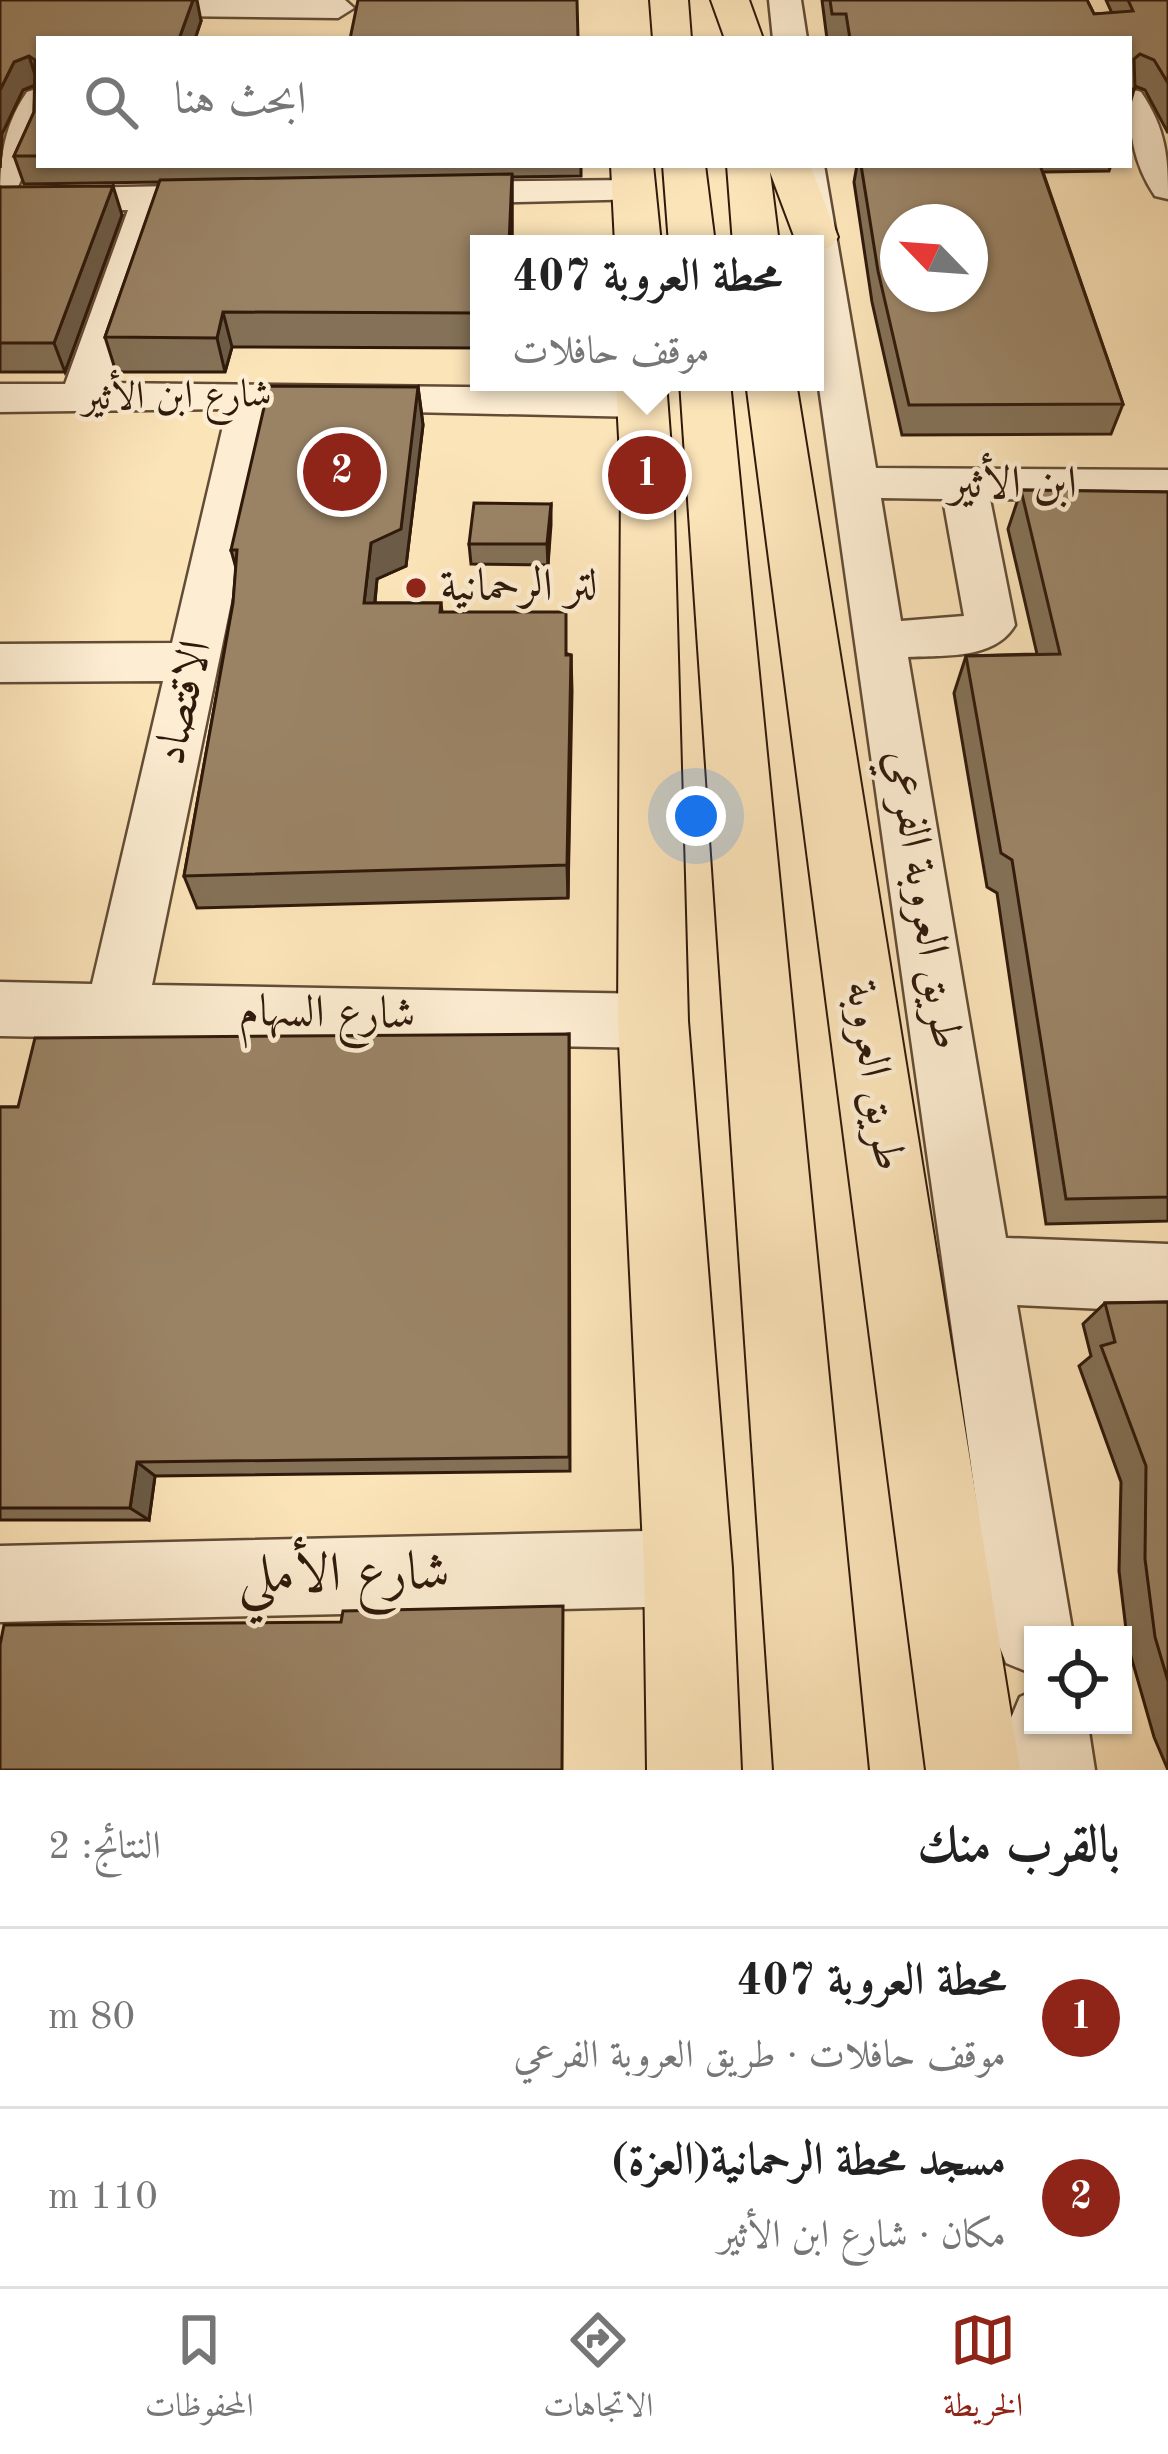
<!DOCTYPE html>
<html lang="ar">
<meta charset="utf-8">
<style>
:root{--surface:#fff;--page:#f2f2f2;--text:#222;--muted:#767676;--line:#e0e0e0;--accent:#8f2418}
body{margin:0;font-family:"Old Standard TT",Amiri,serif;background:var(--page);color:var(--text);direction:rtl}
.controls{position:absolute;right:36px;bottom:36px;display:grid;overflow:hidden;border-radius:0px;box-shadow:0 3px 9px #0004}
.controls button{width:108px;height:108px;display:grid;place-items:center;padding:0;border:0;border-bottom:3px solid var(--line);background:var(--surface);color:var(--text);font:60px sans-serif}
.compass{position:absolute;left:880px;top:204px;width:108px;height:108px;border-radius:50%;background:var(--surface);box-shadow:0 3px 9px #0004;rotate:295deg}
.you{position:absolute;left:696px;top:816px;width:42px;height:42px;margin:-30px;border:9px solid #fff;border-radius:50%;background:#1a73e8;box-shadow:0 0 0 18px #1a73e833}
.badge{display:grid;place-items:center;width:78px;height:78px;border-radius:50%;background:var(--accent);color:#fff;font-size:39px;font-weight:700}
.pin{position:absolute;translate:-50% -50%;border:6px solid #fff;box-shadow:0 3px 12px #0006}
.popup{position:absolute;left:470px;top:235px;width:354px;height:156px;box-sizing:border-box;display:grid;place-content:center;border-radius:0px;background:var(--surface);filter:drop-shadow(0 3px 9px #0005);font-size:39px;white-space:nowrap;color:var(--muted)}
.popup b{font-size:45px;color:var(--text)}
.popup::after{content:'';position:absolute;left:50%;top:100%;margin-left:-24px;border:24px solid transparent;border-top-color:var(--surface)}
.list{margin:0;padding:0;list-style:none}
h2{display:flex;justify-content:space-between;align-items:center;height:156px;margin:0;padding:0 48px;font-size:51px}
h2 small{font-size:39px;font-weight:400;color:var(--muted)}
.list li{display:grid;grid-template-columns:78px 1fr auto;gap:36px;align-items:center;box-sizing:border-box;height:180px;padding:0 48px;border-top:3px solid var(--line)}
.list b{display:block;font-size:45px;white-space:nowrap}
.list p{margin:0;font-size:39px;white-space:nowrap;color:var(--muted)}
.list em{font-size:39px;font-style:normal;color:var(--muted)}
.icon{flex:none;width:66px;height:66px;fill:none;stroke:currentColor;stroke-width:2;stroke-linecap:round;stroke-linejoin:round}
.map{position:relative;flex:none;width:1168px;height:1770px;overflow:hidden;direction:ltr}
.search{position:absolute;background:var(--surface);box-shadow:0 3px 9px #0004;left:36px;right:36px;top:36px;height:132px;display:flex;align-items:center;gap:30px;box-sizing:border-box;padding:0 42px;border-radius:0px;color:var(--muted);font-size:45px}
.sheet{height:516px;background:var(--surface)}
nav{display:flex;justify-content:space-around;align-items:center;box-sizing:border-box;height:168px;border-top:3px solid var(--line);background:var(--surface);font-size:33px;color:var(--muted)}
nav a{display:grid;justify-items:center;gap:6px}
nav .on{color:var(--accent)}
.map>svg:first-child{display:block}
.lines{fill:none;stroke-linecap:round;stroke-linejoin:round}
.minor-casing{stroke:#624c36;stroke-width:5}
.major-casing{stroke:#2f190b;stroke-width:4}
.minor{fill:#fdedd2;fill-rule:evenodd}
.major{fill:#fce4b9;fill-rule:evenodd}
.wall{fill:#847157;stroke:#2f190b;stroke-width:3}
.shaded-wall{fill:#6c5c47;stroke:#2f190b;stroke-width:3}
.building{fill:#9a8365;stroke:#2f190b;stroke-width:3;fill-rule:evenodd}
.poi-dot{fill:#8f2418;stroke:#fdedd2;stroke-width:4.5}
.labels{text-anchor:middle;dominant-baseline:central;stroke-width:9;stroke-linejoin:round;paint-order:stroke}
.far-street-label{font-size:39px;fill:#2f190b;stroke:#fdedd2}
.street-label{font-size:45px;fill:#2f190b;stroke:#fdedd2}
.poi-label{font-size:45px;fill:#2f190b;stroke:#fdedd2;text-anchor:start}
.near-street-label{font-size:54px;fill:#2f190b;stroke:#fdedd2}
</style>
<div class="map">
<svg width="1168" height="1770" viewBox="0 0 1168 1770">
<rect width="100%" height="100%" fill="#fce4b9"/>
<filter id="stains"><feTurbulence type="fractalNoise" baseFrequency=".00167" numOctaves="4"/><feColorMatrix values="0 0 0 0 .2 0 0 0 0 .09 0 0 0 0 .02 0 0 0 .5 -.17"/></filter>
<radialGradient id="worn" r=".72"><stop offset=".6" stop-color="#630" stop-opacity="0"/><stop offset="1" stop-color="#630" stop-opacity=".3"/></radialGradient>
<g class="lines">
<g class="minor-casing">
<g id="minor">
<polygon points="0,0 345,0 354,8 338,18 0,14"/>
<polygon points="769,0 801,0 807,39 773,39"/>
<path d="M39 88V140L17 189 230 185 243 188 249 196 243 204 166 209 108 383 641 389 656 393 663 403 656 413 641 417 271 409 152 985 653 994 674 1002 683 1021 674 1040 653 1048 0 1036V982L92 984 163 681 0 682V644L172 643 227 409 0 412V384H65L128 210 0 212C0 167 0 131 27 92Z"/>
<path d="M1129 88 1141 92C1166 129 1168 156 1168 199L1155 196C1132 162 1129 129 1129 88Z"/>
<path d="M788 165H824L876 468 1168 470V500L990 499 1015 625C995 660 943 655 908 657L1006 1238 1168 1244V1312L1017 1305 1073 1635H1033V1674L1006 1663 995 1635 815 359V244H799ZM881 498 943 499 964 616 901 621Z"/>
<polygon points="633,180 646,183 652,191 646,199 436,204 423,201 417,193 423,185 436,182"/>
<polygon points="688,1530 715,1541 726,1568 715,1595 688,1606 0,1622 0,1546"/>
<polygon points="1033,1691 1033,1725 1088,1725 1095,1770 1013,1770 1008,1725 1020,1697"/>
</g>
</g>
<g class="major-casing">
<g id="major">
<polygon points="650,0 688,0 691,39 653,39"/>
<polygon points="711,0 749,0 763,39 725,39"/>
<polygon points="611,165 653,165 661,244 615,244"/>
<polygon points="663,165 705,165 715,244 669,244"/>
<polygon points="727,165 810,165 838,237 831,247 815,251 815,244 797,244 770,172 779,244 733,244"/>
<polygon points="616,382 666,382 673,475 688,1021 732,1568 741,1770 647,1770 644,1568 618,1021 621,475"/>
<polygon points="680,382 730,382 868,1770 774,1770"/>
<polygon points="746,382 796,382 1020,1770 926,1770"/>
</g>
</g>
<use href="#minor" class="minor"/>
<use href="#major" class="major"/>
</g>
<g class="wall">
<polygon points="0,0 201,21 195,39 39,39 39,165 581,165 581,176 512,177 512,244 479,244 479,348 232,347 225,372 116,372 105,337 160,182 24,184 14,156 34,112 35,85 23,90 2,134 0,168"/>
<polygon points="822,0 1087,0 1094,14 1112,13 1106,0 1168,0 1168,133 1145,90 1135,86 1129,107 1129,39 827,39"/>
<polygon points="857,165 1111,165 1109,171 1043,172 1123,404 1111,434 902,435 872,302 854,182"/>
<polygon points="0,187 122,215 65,372 0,372"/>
<polygon points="418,387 423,425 406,566 377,579 375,603 441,603 442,612 571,655 568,898 197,908 184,876 233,603 236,568 231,550"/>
<polygon points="1021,490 1168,492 1168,1221 1046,1224 997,893 987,887 954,693 966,656 1037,654 1008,529"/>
<polygon points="551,504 548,565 471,564 469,544"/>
<polygon points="569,1034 570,1471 155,1476 149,1520 0,1520 0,1107 18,1107"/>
<polygon points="1168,1302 1168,1770 1154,1737 1128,1646 1119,1571 1121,1482 1079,1366 1091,1356 1083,1324 1105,1303"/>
</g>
<g class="shaded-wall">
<polygon points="193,0 197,0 201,21 195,39 179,39"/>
<polygon points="29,56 38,84 23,90 2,134 0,168 0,90 14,62"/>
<polygon points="512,174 512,244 509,244"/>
<polygon points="113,186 122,215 65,372 54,343"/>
<polygon points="223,312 232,347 225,372 217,338"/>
<polygon points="418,387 423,425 406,566 377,579 371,639 364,603 371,543"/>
<polygon points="551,504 551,525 548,565 547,544"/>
<polygon points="571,655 572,691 568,898 567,865"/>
<polygon points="137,1462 155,1476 149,1520 130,1508"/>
</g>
<g class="building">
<polygon points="0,0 193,0 179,39 39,39 39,156 14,156 34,112 35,60 29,56 14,62 0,90"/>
<polygon points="358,0 577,0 578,39 350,39"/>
<polygon points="830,0 1087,0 1094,14 1133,11 1128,0 1168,0 1168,83 1154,60 1140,54 1134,59 1135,89 1129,89 1129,39 850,39 846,14 832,14"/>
<path d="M861 165H1040L1123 404 909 405 878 271ZM898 222H970V294H898Z"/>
<polygon points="512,174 509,244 479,244 479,313 223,312 217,338 105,337 160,180"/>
<polygon points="113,186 54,343 0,343 0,187"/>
<polygon points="269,386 418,387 401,529 371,543 364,603 441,603 440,612 566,612 566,655 571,655 567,865 184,876 233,603 237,550 231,550"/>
<polygon points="1021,490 1168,492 1168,1197 1066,1199 1012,860 1001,853 966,656 1060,654"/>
<polygon points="474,503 551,504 547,544 469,544"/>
<polygon points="569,1034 569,1457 137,1462 130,1508 0,1508 0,1107 18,1107 35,1038"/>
<polygon points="1168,1302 1168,1681 1155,1637 1145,1559 1146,1466 1101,1346 1115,1342 1105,1303"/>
<polygon points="563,1606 562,1770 0,1770 0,1645 4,1625 341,1622 343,1611"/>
</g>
<circle class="poi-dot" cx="416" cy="588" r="12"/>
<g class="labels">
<g class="far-street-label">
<text transform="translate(177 397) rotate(-1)">شارع ابن الأثير</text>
</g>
<g class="street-label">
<text x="1013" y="485">ابن الأثير</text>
<text transform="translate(185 703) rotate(-77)">الاقتصاد</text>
<text transform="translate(922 900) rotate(81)">طريق العروبة الفرعي</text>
<text transform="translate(327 1015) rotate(1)">شارع السهام</text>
<text transform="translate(873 1076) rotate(81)">طريق العروبة</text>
</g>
<g class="poi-label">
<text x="440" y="588">لتر الرحمانية</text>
</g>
<g class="near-street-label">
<text transform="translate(344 1576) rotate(-1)">شارع الأملي</text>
</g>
</g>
<rect width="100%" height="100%" filter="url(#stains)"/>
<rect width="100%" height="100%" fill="url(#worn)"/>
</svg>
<div class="controls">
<button><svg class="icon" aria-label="locate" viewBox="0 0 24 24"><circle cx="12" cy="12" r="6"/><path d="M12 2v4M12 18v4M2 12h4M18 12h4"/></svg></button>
</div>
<svg class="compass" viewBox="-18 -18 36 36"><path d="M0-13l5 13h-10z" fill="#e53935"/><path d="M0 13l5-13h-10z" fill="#767676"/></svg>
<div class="you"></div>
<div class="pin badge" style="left:647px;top:475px">1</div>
<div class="popup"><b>محطة العروبة 407</b>موقف حافلات</div>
<div class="pin badge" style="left:342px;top:472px">2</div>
<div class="search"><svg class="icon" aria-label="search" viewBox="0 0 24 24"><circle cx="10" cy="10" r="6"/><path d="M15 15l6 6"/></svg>ابحث هنا</div>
</div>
<section class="sheet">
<h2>بالقرب منك<small>النتائج: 2</small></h2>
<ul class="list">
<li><span class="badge">1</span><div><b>محطة العروبة 407</b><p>موقف حافلات · طريق العروبة الفرعي</p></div><em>80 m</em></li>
<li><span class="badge">2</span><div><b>مسجد محطة الرحمانية(العزة)</b><p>مكان · شارع ابن الأثير</p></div><em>110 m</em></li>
</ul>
</section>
<nav>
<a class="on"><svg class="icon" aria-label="map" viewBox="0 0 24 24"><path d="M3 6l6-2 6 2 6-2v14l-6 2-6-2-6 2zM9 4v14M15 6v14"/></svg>الخريطة</a>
<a><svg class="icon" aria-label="directions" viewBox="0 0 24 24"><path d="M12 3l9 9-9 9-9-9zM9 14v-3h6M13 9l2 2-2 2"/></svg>الاتجاهات</a>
<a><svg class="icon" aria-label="saved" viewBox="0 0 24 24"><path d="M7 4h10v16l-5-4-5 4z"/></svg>المحفوظات</a>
</nav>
